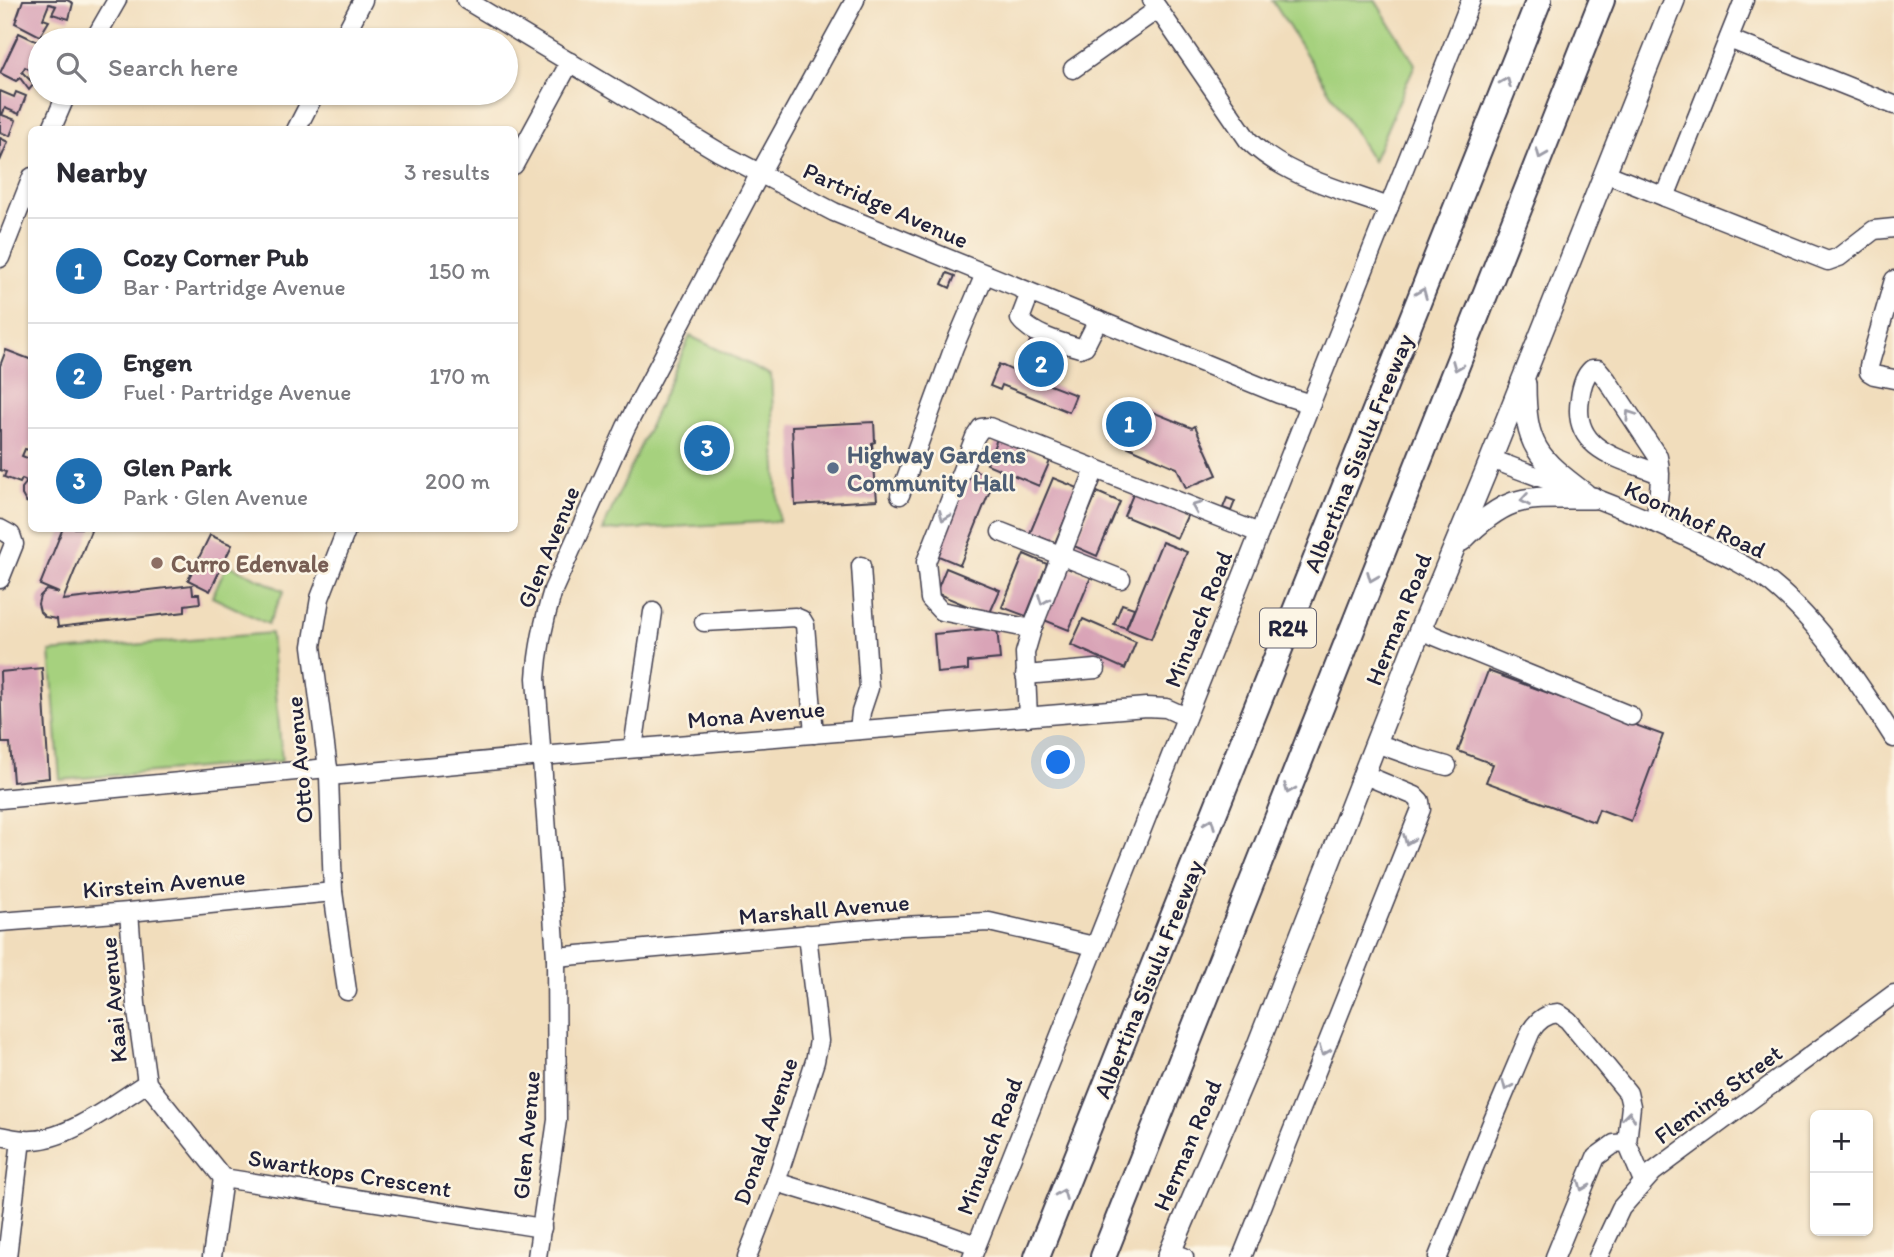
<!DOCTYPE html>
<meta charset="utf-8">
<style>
:root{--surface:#fff;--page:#f2f2f3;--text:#2b2b33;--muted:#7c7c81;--line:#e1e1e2;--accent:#1f6fb2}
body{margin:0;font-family:Itim,sans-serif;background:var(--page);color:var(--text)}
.controls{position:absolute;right:21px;bottom:21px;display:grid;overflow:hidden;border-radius:10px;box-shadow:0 2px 5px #0004}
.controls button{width:63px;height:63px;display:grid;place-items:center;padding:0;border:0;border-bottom:2px solid var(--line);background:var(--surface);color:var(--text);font:35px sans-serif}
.you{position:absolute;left:1059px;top:763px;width:24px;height:24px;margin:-18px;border:5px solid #fff;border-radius:50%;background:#1a73e8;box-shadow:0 0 0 10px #1a73e833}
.badge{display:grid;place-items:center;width:46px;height:46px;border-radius:50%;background:var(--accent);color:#fff;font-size:23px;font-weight:700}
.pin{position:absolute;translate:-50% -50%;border:4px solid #fff;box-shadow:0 2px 7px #0006}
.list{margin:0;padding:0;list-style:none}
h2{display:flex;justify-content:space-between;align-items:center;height:91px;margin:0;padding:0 28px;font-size:30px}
h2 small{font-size:23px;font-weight:400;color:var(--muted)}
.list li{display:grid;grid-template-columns:46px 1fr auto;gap:21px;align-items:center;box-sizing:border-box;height:105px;padding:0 28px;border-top:2px solid var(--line)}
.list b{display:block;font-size:26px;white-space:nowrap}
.list p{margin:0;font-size:23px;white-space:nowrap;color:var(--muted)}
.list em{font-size:23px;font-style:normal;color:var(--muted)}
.icon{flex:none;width:38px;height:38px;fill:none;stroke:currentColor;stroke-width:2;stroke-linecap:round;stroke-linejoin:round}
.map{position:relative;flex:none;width:1894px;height:1257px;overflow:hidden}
.search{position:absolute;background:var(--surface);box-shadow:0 2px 5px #0004;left:28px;top:28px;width:490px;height:77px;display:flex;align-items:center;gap:18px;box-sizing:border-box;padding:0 24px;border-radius:38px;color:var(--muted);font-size:26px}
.panel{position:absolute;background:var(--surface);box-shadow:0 2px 5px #0004;left:28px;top:126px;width:490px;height:406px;border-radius:10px}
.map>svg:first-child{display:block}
.green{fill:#a6d17e;stroke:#647a5c;stroke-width:2}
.building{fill:#d9a4b7}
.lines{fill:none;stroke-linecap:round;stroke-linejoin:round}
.minor-casing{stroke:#413e4e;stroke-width:21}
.major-casing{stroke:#413e4e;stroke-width:24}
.highway-casing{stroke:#413e4e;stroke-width:28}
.minor{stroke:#fff;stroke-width:18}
.major{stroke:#fff;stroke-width:21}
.highway{stroke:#fff;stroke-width:24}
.oneway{stroke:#9c9ca7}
.service-dot{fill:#5c6f8a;stroke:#fcf5e5;stroke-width:2.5}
.education-dot{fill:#8d6e63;stroke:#fcf5e5;stroke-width:2.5}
.labels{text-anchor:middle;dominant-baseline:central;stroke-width:5;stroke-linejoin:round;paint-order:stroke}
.shield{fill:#fcf5e5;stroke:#63616e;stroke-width:2}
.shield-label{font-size:23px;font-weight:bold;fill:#22223b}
.street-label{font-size:24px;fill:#22223b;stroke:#fcf5e5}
.service-label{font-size:24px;font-weight:bold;fill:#4e5e75;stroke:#fcf5e5;text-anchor:start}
.education-label{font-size:24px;font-weight:bold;fill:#785e54;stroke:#fcf5e5;text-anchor:start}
</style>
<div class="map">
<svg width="1894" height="1257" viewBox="0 0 1894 1257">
<rect width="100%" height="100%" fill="#fcf5e5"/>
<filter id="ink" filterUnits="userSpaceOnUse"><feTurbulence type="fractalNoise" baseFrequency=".0143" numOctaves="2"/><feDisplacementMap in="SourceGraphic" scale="14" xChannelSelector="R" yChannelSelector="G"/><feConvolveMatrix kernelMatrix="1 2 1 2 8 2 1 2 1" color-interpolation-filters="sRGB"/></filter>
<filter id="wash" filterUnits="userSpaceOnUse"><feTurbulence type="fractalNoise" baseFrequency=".00686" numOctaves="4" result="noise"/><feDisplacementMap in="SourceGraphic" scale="28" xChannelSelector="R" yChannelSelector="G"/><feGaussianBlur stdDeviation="1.57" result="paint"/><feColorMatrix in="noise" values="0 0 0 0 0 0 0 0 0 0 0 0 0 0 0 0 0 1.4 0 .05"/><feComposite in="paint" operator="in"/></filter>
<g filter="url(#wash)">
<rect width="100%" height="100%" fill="#f1ddbc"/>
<g class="green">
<polygon points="1272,0 1375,0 1415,64 1373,161"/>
<polygon points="690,336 771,375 779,521 602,531"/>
<polygon points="227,564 284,591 268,624 212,597"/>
<polygon points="271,633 282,761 60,780 50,652"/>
</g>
<g id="blocks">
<g class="building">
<polygon points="23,0 67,0 73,3 69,19 52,14 56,6 49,4 43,19 49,21 40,36 15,23"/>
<polygon points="19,33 40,43 40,63 37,61 33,71 25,67 22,72 34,84 29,90 20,78 16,81 0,73"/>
<polygon points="0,91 14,97 16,92 26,96 19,114 5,108 2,115 16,120 10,136 0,132"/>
<polygon points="0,138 8,142 0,161"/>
<polygon points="947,273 955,276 950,288 942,284"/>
<polygon points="1033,334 1065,346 1051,380 1041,376 1039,381 1076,395 1069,412 1002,385 1000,390 990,386 999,364 1026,377 1029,371 1019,367"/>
<polygon points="6,350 32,360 32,443 29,450 25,449 22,456 32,460 32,504 26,502 22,495 22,488 26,483 25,480 22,479 20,483 4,477 6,472 0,470 0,366"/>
<polygon points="1125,401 1192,428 1195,426 1217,475 1186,488 1177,468 1110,439"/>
<polygon points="874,422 875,442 872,443 877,500 795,505 792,426"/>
<polygon points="997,439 1050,461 1039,486 987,464"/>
<polygon points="971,469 995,478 960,565 936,555"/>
<polygon points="1053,478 1078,488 1055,543 1030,533"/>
<polygon points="1097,492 1120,502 1097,556 1074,546"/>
<polygon points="1134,492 1188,514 1177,538 1124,516"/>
<polygon points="1227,498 1235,501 1231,511 1223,508"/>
<polygon points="63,528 92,528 63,600 192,585 193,594 199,594 200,603 185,605 185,612 58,627 57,619 45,617 40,612 38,604 40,596 46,590 59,593 40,585"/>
<polygon points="210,535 232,545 210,591 188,580"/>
<polygon points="1162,542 1187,552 1151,639 1126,629"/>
<polygon points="1024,554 1047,564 1026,616 1002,607"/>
<polygon points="1066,567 1091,577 1069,630 1044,620"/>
<polygon points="946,568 1000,590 989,615 936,593"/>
<polygon points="1122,604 1134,608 1126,628 1114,624"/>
<polygon points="1083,619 1136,642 1125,669 1071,645"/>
<polygon points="997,628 1000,659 968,662 968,670 937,673 934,634"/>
<polygon points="42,668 49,778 13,782 10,743 2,743 0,672"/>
<polygon points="1488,671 1663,735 1631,821 1599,809 1594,822 1486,782 1493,764 1458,751"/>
</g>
</g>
</g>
<g filter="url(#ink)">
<use href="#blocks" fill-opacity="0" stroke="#413e4e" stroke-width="2"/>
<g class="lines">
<g class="minor-casing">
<g id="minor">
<polyline points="466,0 719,152 834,212 1279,394 1311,404"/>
<path d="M1152 0 1248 140C1284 176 1342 190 1389 207"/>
<polyline points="1729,39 1894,105"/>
<polyline points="94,40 117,0"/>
<polyline points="342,40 363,0"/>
<polyline points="1073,69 1158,9"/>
<polyline points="51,130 67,93"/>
<polyline points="296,130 315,93"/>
<polyline points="514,165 570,62"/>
<polyline points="1605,173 1665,197 1744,0"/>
<polyline points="1665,197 1828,261 1839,257 1874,230 1894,228"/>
<polyline points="0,258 32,177"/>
<polyline points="1894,280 1869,366 1869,372 1874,375 1894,379"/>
<path d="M1030 293 1020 319C1032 335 1062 343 1080 348L1085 346 1098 320"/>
<path d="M1491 459C1562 486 1635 511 1703 545 1726 556 1752 568 1772 584 1820 623 1861 686 1894 738"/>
<polyline points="900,495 954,347 985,274"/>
<path d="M1655 523C1657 502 1663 477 1658 457L1607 380 1598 369H1592C1584 376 1581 389 1580 399 1571 451 1622 459 1660 474"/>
<polyline points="0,529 11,535 14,544 0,579"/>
<polyline points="1001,532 1121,579"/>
<polyline points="704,622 795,617 802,620 805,625 814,734"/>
<polyline points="1032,629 941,611 930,599 926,562 975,437 981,428 989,427 1259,533"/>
<polyline points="1420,630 1631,716"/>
<polyline points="1025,675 1096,669"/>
<polyline points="1028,717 1025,653 1032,629 1095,469"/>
<polyline points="859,730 861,712 869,688 861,566"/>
<polyline points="1376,743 1415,757 1447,766"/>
<polyline points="633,748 653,612"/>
<polyline points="329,776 541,756 1146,707 1166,708 1186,717"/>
<polyline points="0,799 328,768"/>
<polyline points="129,912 136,1004 147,1083 223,1178 542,1228"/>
<polyline points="0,922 129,912 333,892"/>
<polyline points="556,957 901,926 989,922 1094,946"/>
<polyline points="347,991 333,892 329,776 312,646 320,598 347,528"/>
<path d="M0 1136C11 1138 22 1141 33 1140 71 1138 115 1103 147 1083"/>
<polyline points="776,1182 934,1230 976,1245"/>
<polyline points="1171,1252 1184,1257"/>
<polyline points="7,1257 21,1140"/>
<polyline points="212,1257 223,1178"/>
<path d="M537 1257 557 1120 556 957 536 678C538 647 544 620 553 590L626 427 759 175 855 0"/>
<polyline points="747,1257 776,1182 815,1061 819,1041 807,934"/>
<polyline points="972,1257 1471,0"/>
<polyline points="1242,1257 1421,809 1420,801 1415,796 1365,775"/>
<path d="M1438 1257 1491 1125 1531 1031C1537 1021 1546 1014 1558 1013L1568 1020 1628 1093 1631 1106 1627 1143 1643 1181"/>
<polyline points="1555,1257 1596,1157 1614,1144 1627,1143"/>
<polyline points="1598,1257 1621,1208 1653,1172 1894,994"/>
</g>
</g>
<g class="major-casing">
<g id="major">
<path d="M1525 384C1525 446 1537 458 1585 494"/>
<path d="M1462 540C1512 490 1527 499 1593 498"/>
<polyline points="1168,1257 1256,1050 1420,630 1491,459 1674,0"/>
</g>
</g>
<g class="highway-casing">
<g id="highway">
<polyline points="1037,1257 1539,0"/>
<polyline points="1103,1257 1602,0"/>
</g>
</g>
<use href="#minor" class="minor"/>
<use href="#major" class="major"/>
<use href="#highway" class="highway"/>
</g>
<defs><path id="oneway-chevron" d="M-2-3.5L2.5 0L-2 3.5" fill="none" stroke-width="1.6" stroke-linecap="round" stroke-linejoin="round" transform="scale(1.75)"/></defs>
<g class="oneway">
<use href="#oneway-chevron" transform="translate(1506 82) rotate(-68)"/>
<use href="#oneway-chevron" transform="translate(1541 154) rotate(112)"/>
<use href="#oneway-chevron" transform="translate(1422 293) rotate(-68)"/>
<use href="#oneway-chevron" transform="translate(1457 366) rotate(112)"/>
<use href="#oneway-chevron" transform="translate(1630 415) rotate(-124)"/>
<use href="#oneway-chevron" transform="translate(1525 500) rotate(170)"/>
<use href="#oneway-chevron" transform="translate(1196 507) rotate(-158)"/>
<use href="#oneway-chevron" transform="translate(944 516) rotate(112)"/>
<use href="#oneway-chevron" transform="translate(1372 577) rotate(112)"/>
<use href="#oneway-chevron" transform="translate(1043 600) rotate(111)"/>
<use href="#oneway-chevron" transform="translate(1289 789) rotate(112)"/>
<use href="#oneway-chevron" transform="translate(1210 823) rotate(-68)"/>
<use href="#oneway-chevron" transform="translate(1408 840) rotate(112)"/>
<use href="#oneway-chevron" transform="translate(1324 1051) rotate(112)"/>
<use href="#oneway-chevron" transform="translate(1507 1086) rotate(113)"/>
<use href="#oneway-chevron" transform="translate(1629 1116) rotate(-83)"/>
<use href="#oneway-chevron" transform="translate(1583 1186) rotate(112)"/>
<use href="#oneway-chevron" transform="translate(1062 1194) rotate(-68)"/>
</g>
</g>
<circle class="service-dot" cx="833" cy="468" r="7"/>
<circle class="education-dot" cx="157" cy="563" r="7"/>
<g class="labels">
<rect class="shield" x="1260" y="608.5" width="56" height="39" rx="5"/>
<g class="shield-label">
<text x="1288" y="628">R24</text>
</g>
<g class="street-label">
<text transform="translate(886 205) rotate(24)">Partridge Avenue</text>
<text transform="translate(1358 453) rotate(-68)">Albertina Sisulu Freeway</text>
<text transform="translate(1695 519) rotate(25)">Koornhof Road</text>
<text transform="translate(548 547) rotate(-68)">Glen Avenue</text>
<text transform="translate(1198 619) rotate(-68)">Minuach Road</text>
<text transform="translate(1398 619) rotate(-68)">Herman Road</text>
<text transform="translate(756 714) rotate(-5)">Mona Avenue</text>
<text transform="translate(299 760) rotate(-95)">Otto Avenue</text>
<text transform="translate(164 883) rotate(-5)">Kirstein Avenue</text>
<text transform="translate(824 909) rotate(-5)">Marshall Avenue</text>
<text transform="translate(1148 979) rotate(-68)">Albertina Sisulu Freeway</text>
<text transform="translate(113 1000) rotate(-95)">Kaai Avenue</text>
<text transform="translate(1718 1094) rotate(-36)">Fleming Street</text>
<text transform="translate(765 1131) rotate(-71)">Donald Avenue</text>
<text transform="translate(526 1135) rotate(-85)">Glen Avenue</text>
<text transform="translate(1187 1145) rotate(-67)">Herman Road</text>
<text transform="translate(989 1146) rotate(-69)">Minuach Road</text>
<text transform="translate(350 1173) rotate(9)">Swartkops Crescent</text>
</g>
<g class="service-label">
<text x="847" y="454">Highway Gardens<tspan x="847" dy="28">Community Hall</tspan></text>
</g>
<g class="education-label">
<text x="171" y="563">Curro Edenvale</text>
</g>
</g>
</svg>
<div class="controls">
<button>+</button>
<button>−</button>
</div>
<div class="you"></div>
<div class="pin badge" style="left:1129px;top:424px">1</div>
<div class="pin badge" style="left:1041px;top:364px">2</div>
<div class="pin badge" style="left:707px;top:448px">3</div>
<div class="search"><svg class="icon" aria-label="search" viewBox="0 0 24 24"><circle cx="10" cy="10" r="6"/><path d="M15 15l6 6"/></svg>Search here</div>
<section class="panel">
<h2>Nearby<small>3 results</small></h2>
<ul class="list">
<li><span class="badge">1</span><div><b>Cozy Corner Pub</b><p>Bar · Partridge Avenue</p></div><em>150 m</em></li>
<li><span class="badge">2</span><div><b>Engen</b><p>Fuel · Partridge Avenue</p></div><em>170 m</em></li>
<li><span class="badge">3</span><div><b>Glen Park</b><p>Park · Glen Avenue</p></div><em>200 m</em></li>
</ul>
</section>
</div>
